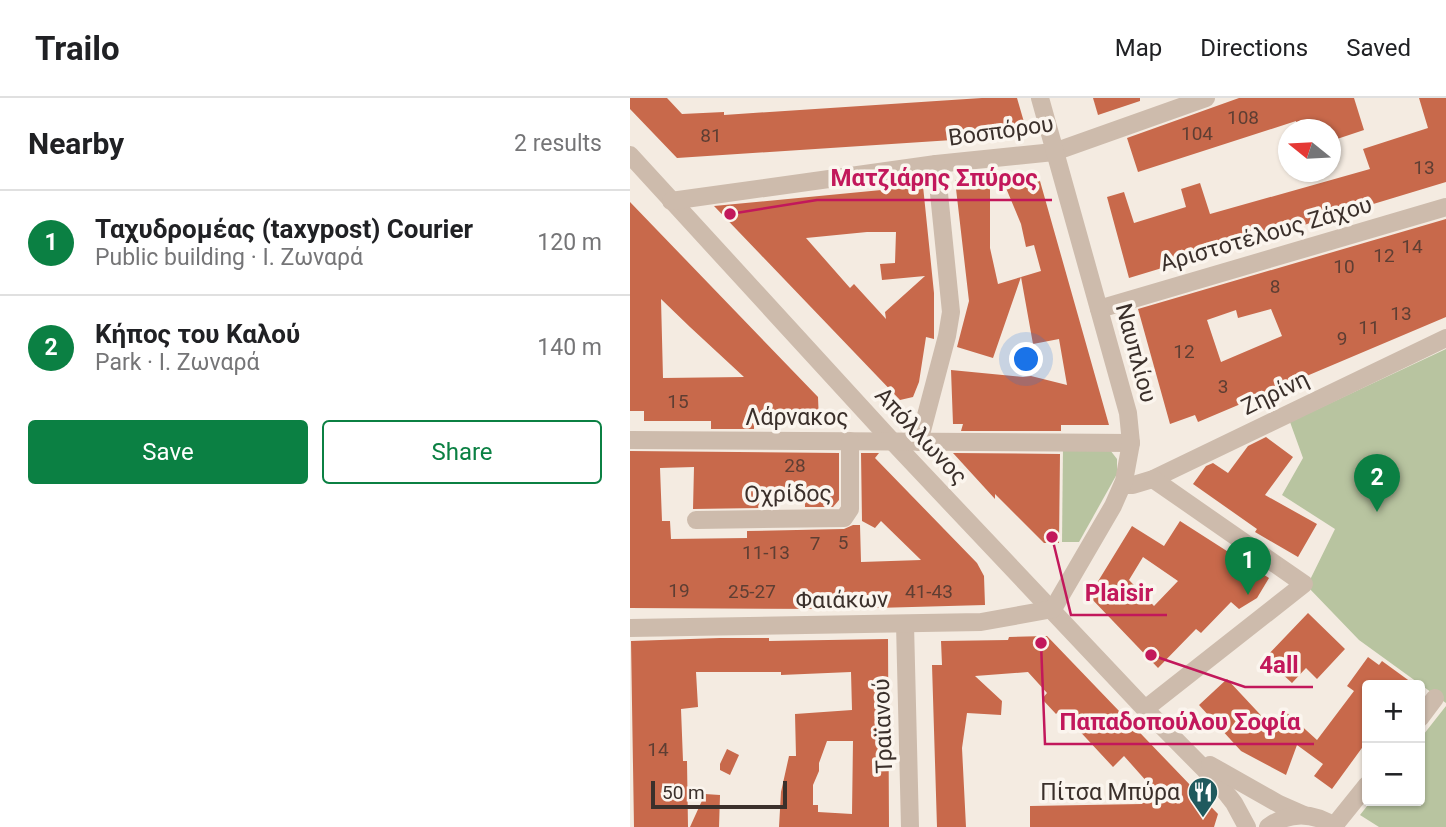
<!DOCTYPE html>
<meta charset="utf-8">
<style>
:root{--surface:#fff;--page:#f2f2f2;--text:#202124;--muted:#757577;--line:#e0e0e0;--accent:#0b8043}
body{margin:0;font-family:Roboto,sans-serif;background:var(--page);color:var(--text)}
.controls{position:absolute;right:21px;bottom:21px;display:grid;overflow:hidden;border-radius:7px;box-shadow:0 2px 5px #0004}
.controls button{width:63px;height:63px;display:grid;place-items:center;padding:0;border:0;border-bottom:2px solid var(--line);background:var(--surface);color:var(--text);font:35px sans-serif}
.compass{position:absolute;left:648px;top:21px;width:63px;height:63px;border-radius:50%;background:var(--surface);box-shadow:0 2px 5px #0004;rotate:288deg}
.scale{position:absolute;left:21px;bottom:18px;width:136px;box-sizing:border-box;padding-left:7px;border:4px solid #3b302b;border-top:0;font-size:19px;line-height:24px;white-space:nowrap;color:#3b302b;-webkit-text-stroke:5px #fbf5ee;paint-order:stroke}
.you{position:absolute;left:397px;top:262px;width:24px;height:24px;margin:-18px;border:5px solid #fff;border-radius:50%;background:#1a73e8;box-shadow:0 0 0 10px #1a73e833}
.badge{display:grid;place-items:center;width:46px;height:46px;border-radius:50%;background:var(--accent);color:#fff;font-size:23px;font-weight:700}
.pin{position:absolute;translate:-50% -58px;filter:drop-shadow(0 2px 4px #0008)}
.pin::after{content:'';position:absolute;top:37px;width:24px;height:21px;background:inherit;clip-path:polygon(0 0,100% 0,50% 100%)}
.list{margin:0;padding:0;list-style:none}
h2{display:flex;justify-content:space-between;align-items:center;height:91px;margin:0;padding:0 28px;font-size:30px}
h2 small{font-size:23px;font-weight:400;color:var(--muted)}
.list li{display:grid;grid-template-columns:46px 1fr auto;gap:21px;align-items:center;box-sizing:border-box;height:105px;padding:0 28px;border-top:2px solid var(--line)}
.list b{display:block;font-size:26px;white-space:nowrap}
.list p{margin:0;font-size:23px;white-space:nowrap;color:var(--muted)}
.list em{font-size:23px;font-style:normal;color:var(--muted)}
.actions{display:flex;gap:14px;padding:21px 28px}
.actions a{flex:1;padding:16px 0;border:2px solid var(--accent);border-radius:7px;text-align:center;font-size:24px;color:var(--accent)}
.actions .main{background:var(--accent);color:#fff}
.map{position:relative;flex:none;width:816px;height:729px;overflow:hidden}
header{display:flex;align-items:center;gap:42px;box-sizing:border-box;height:98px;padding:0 35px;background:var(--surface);border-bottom:2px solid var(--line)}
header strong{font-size:33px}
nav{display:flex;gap:38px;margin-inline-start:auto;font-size:24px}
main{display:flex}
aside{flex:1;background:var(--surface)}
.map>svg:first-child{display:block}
.green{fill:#b8c4a0}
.building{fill:#c8694b;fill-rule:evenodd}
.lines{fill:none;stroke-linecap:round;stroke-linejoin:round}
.minor{stroke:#cdbbac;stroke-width:18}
.labels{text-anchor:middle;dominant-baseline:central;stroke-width:7;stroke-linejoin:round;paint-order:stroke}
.number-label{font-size:19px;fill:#5e3e33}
.street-label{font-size:23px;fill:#3b302b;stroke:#fbf5ee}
.poi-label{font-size:23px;fill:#3b302b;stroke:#fbf5ee;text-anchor:end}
.leader{fill:none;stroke:#c2185b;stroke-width:2.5}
.callout-dot{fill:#c2185b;stroke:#fbf5ee;stroke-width:2.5}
.callout-label{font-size:24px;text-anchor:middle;font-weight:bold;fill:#c2185b;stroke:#fbf5ee;stroke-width:7;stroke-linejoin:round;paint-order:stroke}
</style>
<header>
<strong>Trailo</strong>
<nav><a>Map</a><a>Directions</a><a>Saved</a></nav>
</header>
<main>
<aside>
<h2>Nearby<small>2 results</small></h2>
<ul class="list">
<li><span class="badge">1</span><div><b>Ταχυδρομέας (taxypost) Courier</b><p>Public building · Ι. Ζωναρά</p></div><em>120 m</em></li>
<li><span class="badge">2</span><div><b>Κήπος του Καλού</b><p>Park · Ι. Ζωναρά</p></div><em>140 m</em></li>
</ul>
<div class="actions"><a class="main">Save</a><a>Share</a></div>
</aside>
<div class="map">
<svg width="816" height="729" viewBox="0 0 816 729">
<rect width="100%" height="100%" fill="#f4ebe1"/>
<g class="green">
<polygon points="816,251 816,605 729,542 677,488 705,431 652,397 673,360 660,324"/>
<polygon points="433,350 480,352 487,361 487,376 449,444 432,444"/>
<polygon points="816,608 816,729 749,729 730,717 741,703 790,703 790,641"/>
</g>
<g class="building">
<polygon points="0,0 37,0 52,16 94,14 94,17 352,0 387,0 396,31 387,37 368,39 47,60 0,11"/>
<polygon points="463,0 510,0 510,3 468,17"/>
<polygon points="609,0 724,0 734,32 701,43 701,32 668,32 666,23 508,74 497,40"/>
<polygon points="789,0 816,0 816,84 499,180 477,99 494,94 504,125 556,109 551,91 570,85 580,116 740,71 733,51 798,30"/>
<polygon points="408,76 479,327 431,327 431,333 331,333 333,326 323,326 321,272 393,279 401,278 437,287 429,241 403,246 391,179 411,173 404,147 396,149 391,126 371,78"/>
<polygon points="360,79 360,150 368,186 391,179 363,260 327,249 339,203 325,82"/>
<path d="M293 88 304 195V241L296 239 289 284 283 299 270 302 84 108ZM237 134H266L265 165 250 166 252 182 295 178 255 214 256 221 224 186 220 190 176 140Z"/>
<path d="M0 104 188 299 189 324 124 323V331H81V323H14V313H0ZM31 201 60 229 114 279 33 280Z"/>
<path d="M816 121V219L568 324 565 317 540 326 508 211ZM641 211 652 238 591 264 577 222 606 212 608 220Z"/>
<polygon points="636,339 663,359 635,397 687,426 668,459 625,434 627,431 563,386 576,368 583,365 598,375 618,348"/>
<polygon points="0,353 209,355 209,402 203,409 175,409 175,399 130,399 129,410 63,411 64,369 30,370 32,423 40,423 41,441 117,440 117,433 214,431 223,427 230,427 231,464 291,462 251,423 245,430 232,423 231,355 249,355 245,360 347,465 354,478 355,507 209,511 0,510"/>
<polygon points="323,355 430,356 429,445 414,445 365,396 365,401"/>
<path d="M550 423 639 480 627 500 609 511 601 504 571 535 566 531 528 570 459 498 502 428 534 448ZM513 459 548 483 524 508 499 482Z"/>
<polygon points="678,515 715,551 687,581 676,570 662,585 635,560"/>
<polygon points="417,538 588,716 584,729 400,729 400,708 512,706 518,685 494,658 483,669 430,612 426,616 412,601 417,595 398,574 345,578 372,603 371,617 337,615 332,650 336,729 307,729 302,567 312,567 311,543 378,542 379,539"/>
<path d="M90 540H139V543L258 541 259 729H149L151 694 159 658H166L165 616 222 612 221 574 151 577V574H66L68 609 51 611 53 663H57L58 729H4L1 543ZM197 643H223L222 716 188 714V707H183V687L189 673V665Z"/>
<polygon points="738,559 749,567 752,563 785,587 737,587 737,643 702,691 684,678 693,666 667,647 656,677 611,653 569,607 597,581 640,627 655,613 687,642 724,593 717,588"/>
<polygon points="97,651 109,657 100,677 90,672 90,666"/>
<polygon points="75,696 90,697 89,729 60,729"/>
</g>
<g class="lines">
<g class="minor">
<polyline points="0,57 262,343 515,611 589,686 604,705 617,729"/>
<polyline points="41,103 306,66 424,54 576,0"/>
<polyline points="469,211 816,109"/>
<polyline points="0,342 501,345"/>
<polyline points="289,344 317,238 321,214 306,66"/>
<polyline points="493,387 503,387 523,381 816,240"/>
<polyline points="66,422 214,420 220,411 220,343"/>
<polyline points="275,526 280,729"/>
<polyline points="0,530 351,524 423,511 483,408 494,383 501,345 498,315 410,0"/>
<polyline points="515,611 674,486 523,381"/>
<polyline points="790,620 805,600"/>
<polyline points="580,667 649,706 674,717"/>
<polyline points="704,728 737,687"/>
<path d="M638 729C660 713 683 714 706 729"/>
</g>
</g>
<defs>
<g id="restaurant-pin" transform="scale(1.575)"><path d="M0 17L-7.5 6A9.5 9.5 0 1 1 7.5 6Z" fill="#1f5a5e" stroke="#fbf5ee"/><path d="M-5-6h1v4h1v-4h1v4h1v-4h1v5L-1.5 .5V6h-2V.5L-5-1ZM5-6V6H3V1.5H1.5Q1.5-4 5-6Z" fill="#fff"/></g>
</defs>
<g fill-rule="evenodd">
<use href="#restaurant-pin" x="573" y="694"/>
</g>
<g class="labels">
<g class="number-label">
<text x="613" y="19">108</text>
<text x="567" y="35">104</text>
<text x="81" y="37">81</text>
<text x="794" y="69">13</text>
<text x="782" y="148">14</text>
<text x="754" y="157">12</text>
<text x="714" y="168">10</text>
<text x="645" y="188">8</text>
<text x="771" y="215">13</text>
<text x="739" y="229">11</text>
<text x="712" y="240">9</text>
<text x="554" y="253">12</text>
<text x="593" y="288">3</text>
<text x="48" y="303">15</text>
<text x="165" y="367">28</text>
<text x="213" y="444">5</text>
<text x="185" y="445">7</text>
<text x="136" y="454">11-13</text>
<text x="49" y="492">19</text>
<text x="122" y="493">25-27</text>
<text x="299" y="493">41-43</text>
<text x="28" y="651">14</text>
</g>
<g class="street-label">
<text transform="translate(371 33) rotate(-8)">Βοσπόρου</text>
<text transform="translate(636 136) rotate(-16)">Αριστοτέλους Ζάχου</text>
<text transform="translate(506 255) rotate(75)">Ναυπλίου</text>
<text transform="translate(645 295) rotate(-26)">Ζηρίνη</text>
<text x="167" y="319">Λάρνακος</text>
<text transform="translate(291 338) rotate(47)">Απόλλωνος</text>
<text transform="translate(158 396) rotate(-1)">Οχρίδος</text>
<text transform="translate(212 502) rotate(-1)">Φαιάκων</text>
<text transform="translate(253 628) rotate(-92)">Τραϊανού</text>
</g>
<g class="poi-label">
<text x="550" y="694">Πίτσα Μπύρα</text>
</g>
</g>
<path class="leader" d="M100 116L187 102H422M422 439L441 517H537M521 557L615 589H683M411 545L415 646H684"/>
<g class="callout-dot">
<circle cx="100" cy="116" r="7"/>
<circle cx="422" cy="439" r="7"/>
<circle cx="521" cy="557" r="7"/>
<circle cx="411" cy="545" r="7"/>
</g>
<g class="callout-label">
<text x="304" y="88">Ματζιάρης Σπύρος</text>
<text x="489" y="503">Plaisir</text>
<text x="649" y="575">4all</text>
<text x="550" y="632">Παπαδοπούλου Σοφία</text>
</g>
</svg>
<div class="controls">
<button>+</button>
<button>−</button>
</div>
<svg class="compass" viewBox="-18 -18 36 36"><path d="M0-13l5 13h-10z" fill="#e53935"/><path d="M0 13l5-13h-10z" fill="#757577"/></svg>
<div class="scale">50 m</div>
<div class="you"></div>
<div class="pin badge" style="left:618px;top:497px">1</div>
<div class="pin badge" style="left:747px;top:414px">2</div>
</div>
</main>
